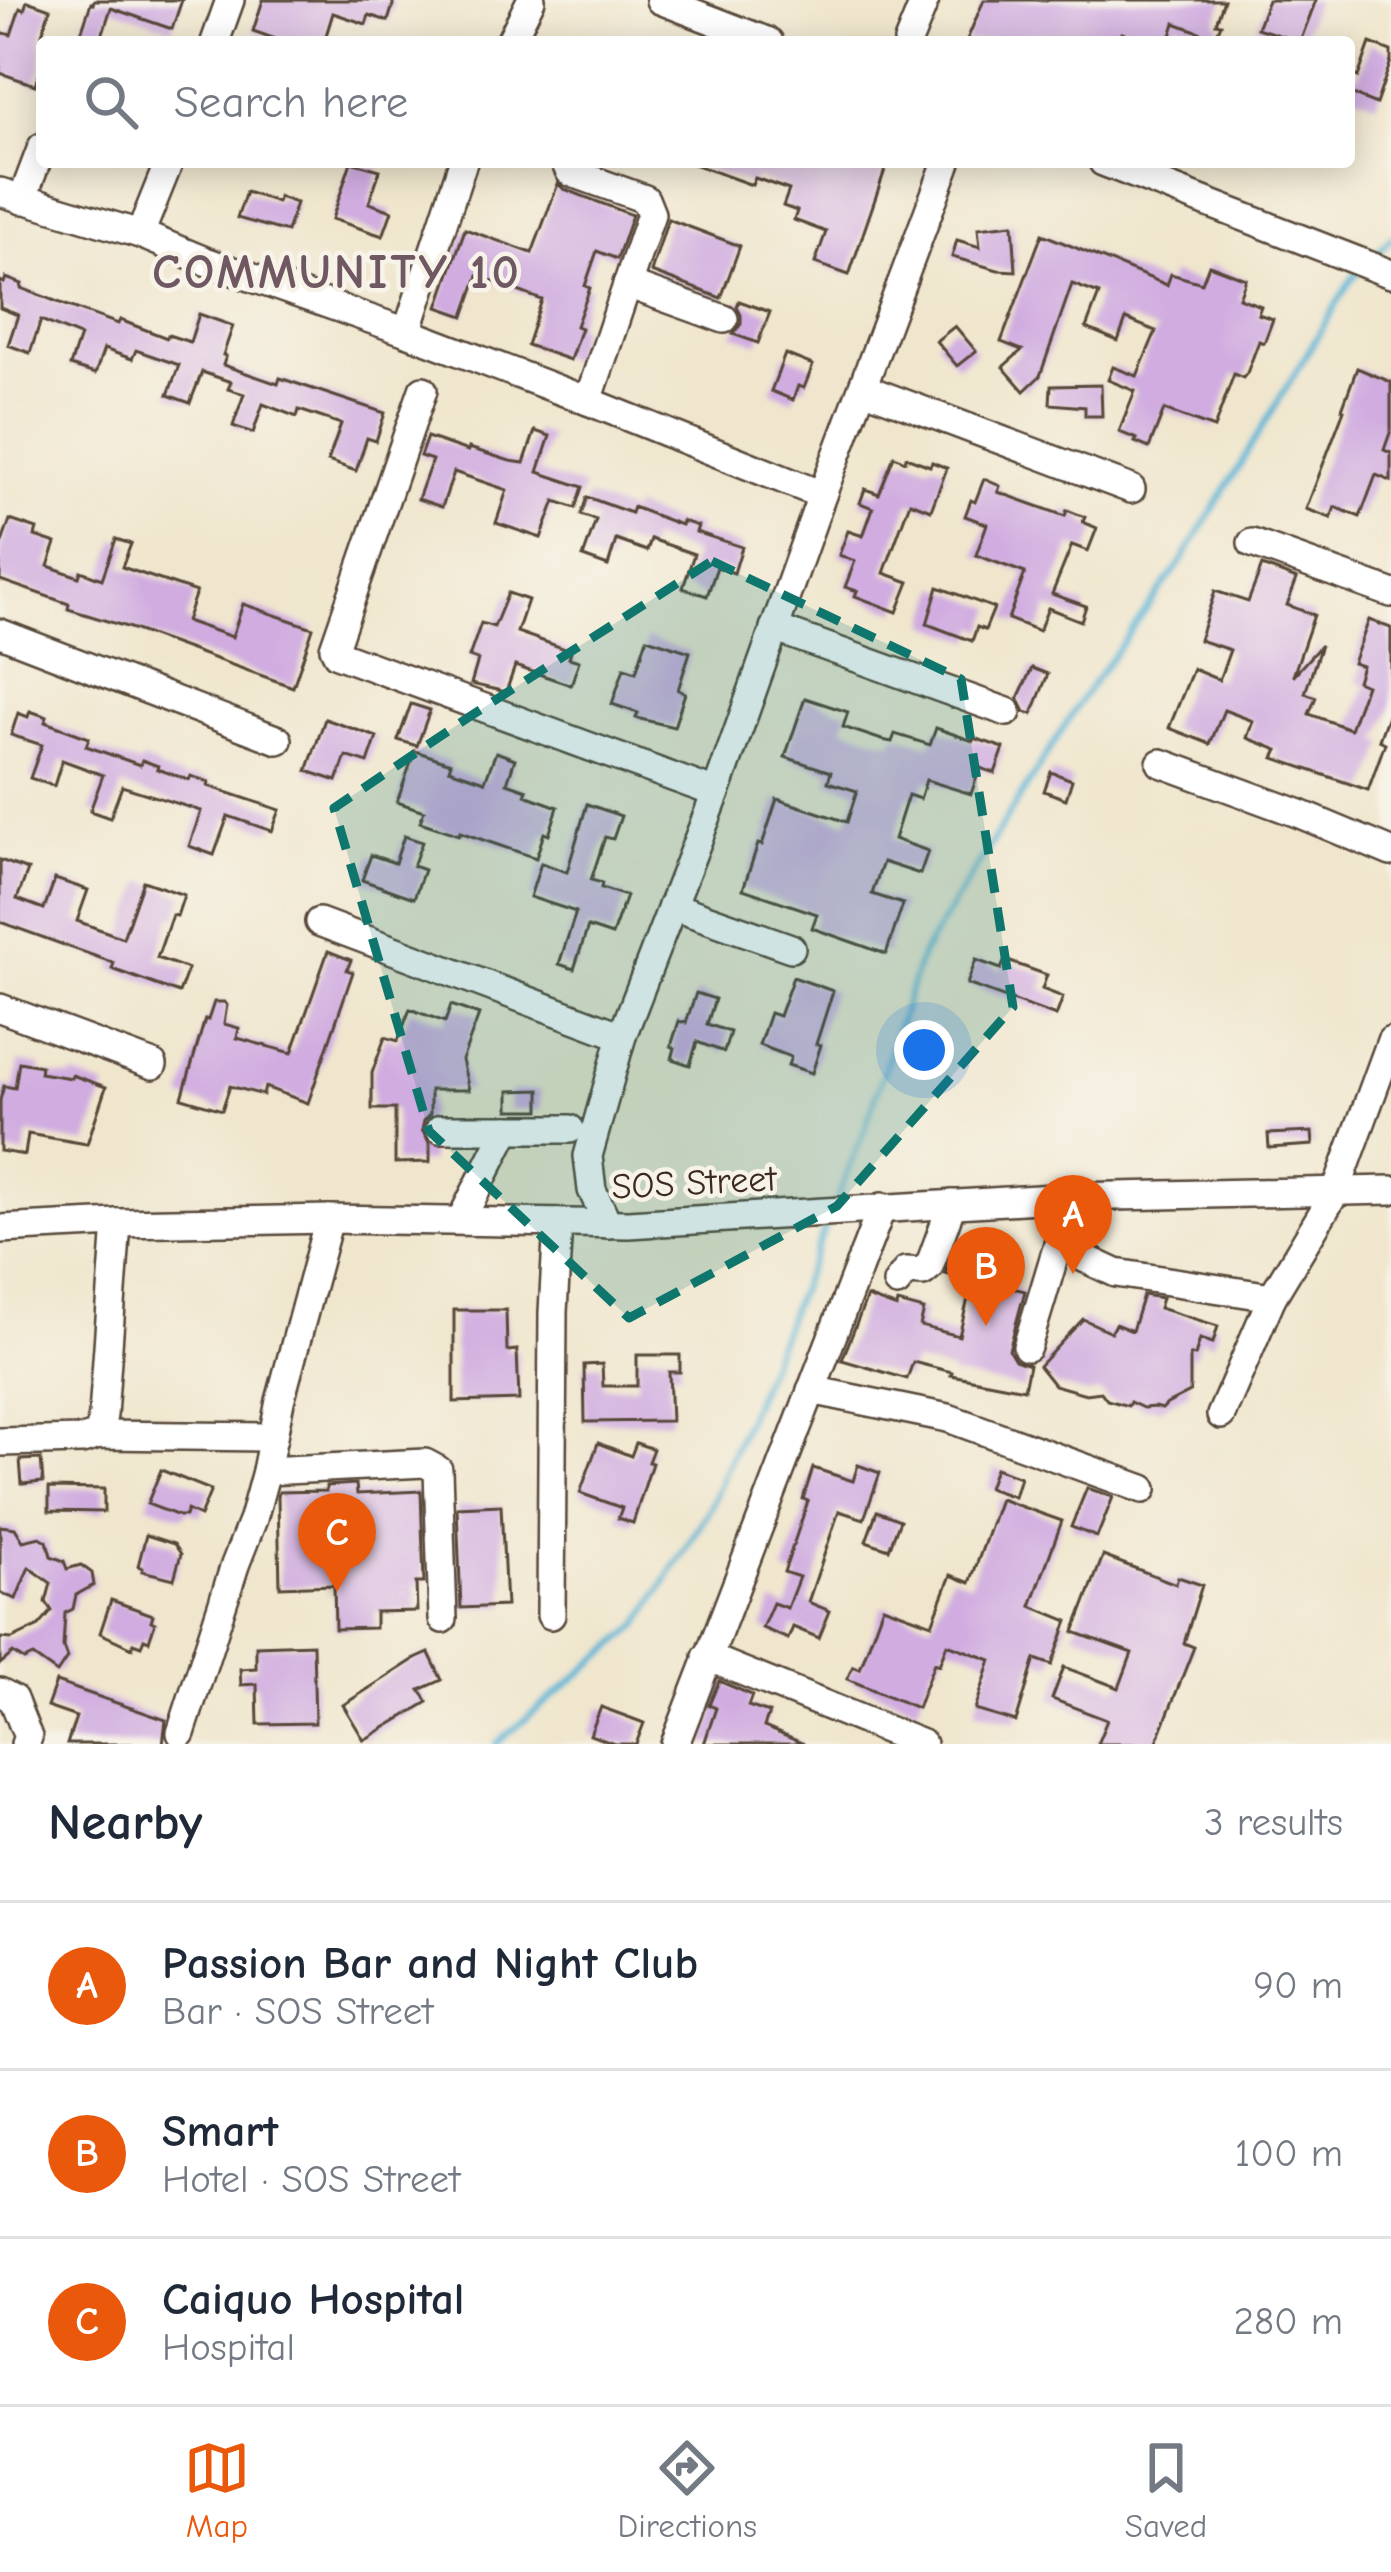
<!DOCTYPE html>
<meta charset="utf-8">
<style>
:root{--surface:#fff;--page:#f2f2f3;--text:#1f2937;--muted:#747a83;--line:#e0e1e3;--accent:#ea580c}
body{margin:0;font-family:"Comic Neue",sans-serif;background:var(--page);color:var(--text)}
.you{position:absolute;left:924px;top:1050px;width:42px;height:42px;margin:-30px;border:9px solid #fff;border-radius:50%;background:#1a73e8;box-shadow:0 0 0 18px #1a73e833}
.badge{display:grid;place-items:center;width:78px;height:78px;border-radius:50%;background:var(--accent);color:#fff;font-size:39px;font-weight:700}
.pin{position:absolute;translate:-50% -99px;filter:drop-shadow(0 3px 6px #0008)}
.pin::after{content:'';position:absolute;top:63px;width:42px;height:36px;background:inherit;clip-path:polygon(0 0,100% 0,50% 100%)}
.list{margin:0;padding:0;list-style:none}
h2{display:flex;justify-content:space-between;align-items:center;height:156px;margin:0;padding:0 48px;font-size:51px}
h2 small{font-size:39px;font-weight:400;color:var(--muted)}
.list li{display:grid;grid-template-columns:78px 1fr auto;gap:36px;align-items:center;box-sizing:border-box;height:168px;padding:0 48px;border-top:3px solid var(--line)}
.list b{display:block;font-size:45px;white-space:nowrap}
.list p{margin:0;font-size:39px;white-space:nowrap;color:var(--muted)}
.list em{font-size:39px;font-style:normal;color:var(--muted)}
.icon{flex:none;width:66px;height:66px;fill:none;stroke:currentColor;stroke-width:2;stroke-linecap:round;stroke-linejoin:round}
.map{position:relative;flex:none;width:1391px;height:1744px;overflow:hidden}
.search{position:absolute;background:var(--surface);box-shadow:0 6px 30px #0003;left:36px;right:36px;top:36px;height:132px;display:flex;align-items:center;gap:30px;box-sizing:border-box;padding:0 42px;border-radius:12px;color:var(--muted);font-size:45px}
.sheet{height:660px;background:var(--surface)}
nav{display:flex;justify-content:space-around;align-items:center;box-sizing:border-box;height:168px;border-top:3px solid var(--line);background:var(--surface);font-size:33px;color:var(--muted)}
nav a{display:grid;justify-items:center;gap:6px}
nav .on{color:var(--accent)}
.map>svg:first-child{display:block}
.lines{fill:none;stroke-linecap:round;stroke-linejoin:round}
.stream{stroke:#57b4d5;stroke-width:6}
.building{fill:#d0ace0}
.minor-casing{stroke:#564638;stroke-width:32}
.minor{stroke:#fff;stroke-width:27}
.marked{fill:#0f766e;fill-opacity:0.2;stroke:#0f766e;stroke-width:9;stroke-dasharray:24 15;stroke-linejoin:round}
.labels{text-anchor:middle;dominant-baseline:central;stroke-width:9;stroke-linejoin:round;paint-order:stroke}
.street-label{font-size:36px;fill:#3b2a1e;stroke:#f7f3e8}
.district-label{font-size:48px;font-weight:bold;letter-spacing:3px;fill:#6f5862;stroke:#f7f3e8}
</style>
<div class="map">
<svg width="1391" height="1744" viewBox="0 0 1391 1744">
<rect width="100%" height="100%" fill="#f7f3e8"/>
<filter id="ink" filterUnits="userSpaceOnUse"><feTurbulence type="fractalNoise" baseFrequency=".00833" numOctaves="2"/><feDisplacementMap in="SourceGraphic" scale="24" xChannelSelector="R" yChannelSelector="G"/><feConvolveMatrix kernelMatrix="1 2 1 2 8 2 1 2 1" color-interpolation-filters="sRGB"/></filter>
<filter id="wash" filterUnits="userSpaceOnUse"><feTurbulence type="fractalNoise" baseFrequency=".004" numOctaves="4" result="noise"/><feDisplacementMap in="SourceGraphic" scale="48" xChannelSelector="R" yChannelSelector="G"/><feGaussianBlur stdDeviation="2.7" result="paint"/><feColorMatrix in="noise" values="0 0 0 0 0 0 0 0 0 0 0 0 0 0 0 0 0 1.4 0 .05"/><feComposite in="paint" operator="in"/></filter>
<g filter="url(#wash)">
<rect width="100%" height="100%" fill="#f0e6cd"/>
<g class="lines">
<g class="stream">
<polyline points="1373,257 1391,238"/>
<polyline points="836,1201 865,1129 921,956 1082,698 1182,561 1351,280 1359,271"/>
<polyline points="496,1744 639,1625 710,1508 829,1218"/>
</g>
</g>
<g id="blocks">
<g class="building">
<polygon points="94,0 182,0 172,29 111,8 100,42 90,42 79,39 91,3 93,4"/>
<polygon points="263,0 393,0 393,5 388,21 369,15 366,24 333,13 324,42 284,42 253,31"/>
<polygon points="984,0 1224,0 1216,23 1221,24 1215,38 1175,23 1169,42 1147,42 1122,33 1119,42 966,42"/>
<polygon points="1268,0 1316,0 1300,42 1257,28"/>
<polygon points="27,1 50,9 42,34 42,66 35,85 0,73 0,32 11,35 20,8 24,10"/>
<polygon points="1370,43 1391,51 1391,61 1376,104 1349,93 1349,73 1358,77"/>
<polygon points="351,162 380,170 369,203 392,211 383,236 332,219"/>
<polygon points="693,162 871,162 886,167 849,275 815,263 826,232 794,220 797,211 783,206 789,190 755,178 752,185 693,164"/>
<polygon points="558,184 564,189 632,215 617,259 597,251 585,286 590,288 576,326 581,328 570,360 527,345 542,300 478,276 464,316 438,307 465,229 532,253"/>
<polygon points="246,192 277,202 279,197 296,203 287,232 237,218"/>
<polygon points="668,219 740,246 721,298 651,272"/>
<polygon points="1013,224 1016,271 998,270 952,257 957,240 980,247 978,228"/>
<polygon points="1042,234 1167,285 1171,274 1202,283 1209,265 1246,279 1239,298 1261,306 1258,314 1273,319 1264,343 1259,341 1247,373 1243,378 1234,374 1214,428 1164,410 1149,448 1135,442 1137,439 1119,432 1135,391 1108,380 1113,367 1137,376 1156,331 1126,319 1118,341 1086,328 1099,294 1072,284 1040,376 1024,391 1003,367 1022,350 1001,342"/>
<polygon points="6,278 22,284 21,288 63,304 118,324 120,320 167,338 168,335 190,342 199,314 233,326 223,355 226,356 223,365 278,384 280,378 385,413 376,441 367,438 356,471 328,461 341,424 299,410 297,417 263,404 253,433 233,426 244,394 228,389 231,382 202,372 190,403 168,395 179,365 136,350 132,359 104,349 95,374 70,366 80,336 41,320 30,353 8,345 18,315 0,308 0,281 4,283"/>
<polygon points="739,301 770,312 758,343 733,334 741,324 741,315 737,307"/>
<polygon points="955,326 976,351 957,366 936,341"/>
<polygon points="785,354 813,365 804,388 798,386 793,400 771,391"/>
<polygon points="1357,368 1391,382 1391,430 1384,450 1391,453 1391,481 1376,475 1360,517 1335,507 1331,518 1306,509 1344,410 1342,409"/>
<polygon points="1101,385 1102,416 1085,416 1085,407 1050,404 1051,386"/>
<polygon points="535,431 550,436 538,472 583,487 576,508 555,501 541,538 496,523 507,490 454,472 442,507 418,499 432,460 420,456 427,437 468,451 469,448 510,461 524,463"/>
<polygon points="894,456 905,461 906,457 930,466 932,462 947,468 931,510 910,502 884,573 909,582 897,612 855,596 857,591 845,587 855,561 839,555 848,531 863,536 873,508 860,503 865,489 879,494"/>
<polygon points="984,479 1000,486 998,492 1065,516 1067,510 1085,517 1083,522 1097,528 1088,551 1072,545 1052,594 1086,606 1081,621 1048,608 1039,631 1008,619 1025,573 976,555 987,524 965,516 971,500 975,502"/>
<polygon points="587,497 631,513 633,507 681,525 682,521 698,526 696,532 742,547 734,573 717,567 707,596 683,588 694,554 651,539 647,551 616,540 608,566 583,557 596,520 581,515"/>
<polygon points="10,520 37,529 35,536 56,543 48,566 79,577 81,571 102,579 116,539 131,544 122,567 196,592 186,621 232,637 243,604 313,628 293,687 130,628 68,609 69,604 0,580 0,548"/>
<polygon points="1262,566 1297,579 1287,605 1314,615 1293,676 1321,645 1305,693 1316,697 1309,714 1350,729 1366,685 1357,681 1362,666 1353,663 1369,620 1391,628 1391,707 1379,740 1385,743 1368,790 1274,758 1278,750 1247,738 1253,721 1224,710 1210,744 1169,728 1193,669 1219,680 1230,650 1199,640 1215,591 1248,602"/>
<polygon points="938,587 994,608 985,630 977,627 972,641 927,624"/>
<polygon points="508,593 528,600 517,632 571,651 569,658 579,661 571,685 515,666 506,692 471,684 478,660 469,657 481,623 494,627"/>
<polygon points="647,638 690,652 678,690 685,693 674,727 636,718 638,713 612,704 624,668 636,672"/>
<polygon points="1032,668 1048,674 1032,714 1025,712 1018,698"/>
<polygon points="805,698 848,712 843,727 882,740 892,742 895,734 930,745 936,728 973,741 974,738 1004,748 995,773 980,768 971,794 926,780 920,799 908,795 894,839 928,851 920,874 883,862 872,894 903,904 886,954 812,928 817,914 743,889 758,844 762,845 777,799 847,822 857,791 828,782 831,772 785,757"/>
<polygon points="411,704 430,710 417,746 398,740"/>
<polygon points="30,711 47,717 45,722 89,738 86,746 140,765 142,760 158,766 157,769 189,780 191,776 209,782 208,786 280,810 272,831 228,816 214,855 189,846 201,811 122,786 110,818 90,811 103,775 62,760 54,786 30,778 42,745 11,735 18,713 28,717"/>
<polygon points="325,719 377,737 368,763 346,756 337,781 307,771"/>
<polygon points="415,751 451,763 449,769 485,781 496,752 515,759 507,783 527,790 525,795 558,807 549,835 544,833 536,858 460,832 459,835 420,822 424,811 397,802"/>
<polygon points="1051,772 1072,780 1066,799 1044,791"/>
<polygon points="587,804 621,816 613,839 605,837 591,880 602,883 601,888 626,896 612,935 588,927 574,969 559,964 576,912 530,897 541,863 567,872"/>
<polygon points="404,836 422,842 413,866 424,870 414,898 362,880 371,855 395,863"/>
<polygon points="0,860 28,870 17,899 44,909 55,879 88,890 77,921 123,938 143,881 184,895 177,916 172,915 157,958 188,969 179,993 112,969 114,963 0,922"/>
<polygon points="328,951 351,960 347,970 353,972 308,1103 265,1087 263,1095 230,1086 222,1110 182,1098 205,1019 208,1020 214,1002 224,1002 227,1005 224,1024 239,1028 237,1038 292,1053"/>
<polygon points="976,960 1001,969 1005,960 1047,975 1042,989 1063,997 1056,1016 967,984"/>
<polygon points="793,977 833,991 816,1044 821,1045 812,1073 788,1065 791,1057 759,1045 770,1013 779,1016"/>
<polygon points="696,993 715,999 707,1024 730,1032 724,1052 697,1042 690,1065 672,1059 675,1048 671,1046 679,1021 686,1023"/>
<polygon points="451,1005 479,1015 462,1060 469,1090 430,1090 430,1114 424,1121 422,1130 430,1144 430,1162 395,1163 395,1109 372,1109 372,1073 385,1037 398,1041 410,1009 445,1022"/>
<polygon points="19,1062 41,1066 40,1073 71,1078 72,1075 106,1087 87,1144 28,1134 25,1155 0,1151 0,1100 4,1086 15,1088"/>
<polygon points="540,1090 540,1110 509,1110 509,1091"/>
<polygon points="1312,1132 1313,1145 1269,1148 1268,1134"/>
<polygon points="974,1252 969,1280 945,1274 953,1253"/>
<polygon points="973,1278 1025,1291 1009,1350 1015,1360 1029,1365 1024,1389 951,1375 952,1372 913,1362 907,1379 842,1360 867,1297 897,1308 898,1303 924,1310 920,1326 959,1336"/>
<polygon points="1143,1295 1162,1298 1159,1308 1218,1326 1213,1343 1200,1339 1195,1356 1190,1355 1190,1392 1167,1404 1162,1409 1154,1407 1143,1408 1130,1402 1128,1406 1107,1400 1101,1392 1086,1394 1054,1385 1039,1366 1083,1319 1111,1332 1115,1324 1132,1331"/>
<polygon points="454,1310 506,1310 507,1351 517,1350 519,1400 454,1402"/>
<polygon points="637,1355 680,1355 680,1372 669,1372 671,1421 585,1422 584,1365 602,1364 603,1386 637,1386"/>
<polygon points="598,1443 631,1456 636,1443 653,1449 648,1462 652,1463 633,1523 618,1518 622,1508 580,1493"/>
<polygon points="41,1459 43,1482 22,1484 20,1460"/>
<polygon points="858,1465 880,1473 864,1519 839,1511 808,1602 830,1611 819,1638 793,1627 788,1639 762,1628 773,1603 787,1608 799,1577 784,1572 808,1501 803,1499 813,1468 853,1481"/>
<polygon points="995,1468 1020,1477 1014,1497 988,1488"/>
<polygon points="161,1470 211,1490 200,1516 187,1510 185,1516 179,1516 147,1504"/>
<polygon points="356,1484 357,1494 421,1491 424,1583 416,1583 417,1611 375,1612 375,1628 335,1629 334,1585 280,1587 278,1497 279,1492 326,1491 326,1486"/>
<polygon points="49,1488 104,1489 104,1512 49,1511"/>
<polygon points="1087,1488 1113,1497 1097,1537 1071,1527"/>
<polygon points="1000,1499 1062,1521 1031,1606 1068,1621 1052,1665 1035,1659 1016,1722 975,1710 991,1660 947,1644 939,1665 934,1663 917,1708 847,1679 853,1666 860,1669 883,1606 932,1624 951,1575 970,1583"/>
<polygon points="501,1505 506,1606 461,1608 457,1507"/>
<polygon points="877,1511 900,1520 889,1549 866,1541"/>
<polygon points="0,1526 15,1528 23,1541 40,1537 47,1541 51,1556 64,1561 67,1569 81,1565 92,1573 94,1585 76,1595 73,1609 65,1613 63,1647 67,1658 57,1673 33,1656 24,1660 13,1653 0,1664 0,1638 12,1639 39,1626 52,1611 46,1602 51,1583 29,1567 16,1599 0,1593"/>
<polygon points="146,1535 174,1544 181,1554 174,1579 142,1571 143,1568 138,1566"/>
<polygon points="1103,1556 1176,1584 1178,1577 1202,1585 1184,1643 1194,1647 1156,1744 1097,1744 1107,1720 1052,1699 1064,1667 1119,1688 1132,1653 1074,1632"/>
<polygon points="111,1600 153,1615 151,1621 155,1623 149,1641 144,1639 141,1646 133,1643 132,1648 100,1633"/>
<polygon points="313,1644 315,1723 258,1724 257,1684 241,1685 240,1669 256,1668 256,1646"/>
<polygon points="429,1653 442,1680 420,1690 428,1702 364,1740 343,1705 413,1660"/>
<polygon points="719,1681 752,1695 748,1706 769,1713 764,1727 804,1744 704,1744 716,1708 709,1705"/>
<polygon points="56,1682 166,1720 163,1744 67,1744 76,1717 47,1707"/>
<polygon points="601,1707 644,1723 636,1744 614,1744 590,1735"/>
</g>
</g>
</g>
<g filter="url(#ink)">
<use href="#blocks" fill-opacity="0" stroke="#564638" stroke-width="3"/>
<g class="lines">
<g class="minor-casing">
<g id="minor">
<polyline points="660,0 769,42"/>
<polyline points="215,42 230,0"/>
<polyline points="510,42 531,0"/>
<polyline points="908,42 925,0"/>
<polyline points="565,162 570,172 645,199 651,214 588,401"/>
<polyline points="1103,162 1391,274"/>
<polyline points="0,192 140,234 205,261 407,332 588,401 822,495"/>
<polyline points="22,200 42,147"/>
<polyline points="140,234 169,162"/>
<polyline points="627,284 724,319"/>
<polyline points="407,332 463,162"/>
<polyline points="863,388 1131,489"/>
<polyline points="423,390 334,648 337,654 716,793"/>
<polyline points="1252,543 1391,593"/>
<polyline points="774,628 1007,712"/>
<polyline points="0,633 278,740"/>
<polyline points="1161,763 1300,814 1391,852"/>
<polyline points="672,906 791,948"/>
<polyline points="319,922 622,1036"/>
<polyline points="0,1008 153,1065"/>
<polyline points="440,1129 570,1129"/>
<polyline points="461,1220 507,1129"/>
<polyline points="608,1224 592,1190 588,1156 622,1036 716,793 822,495 947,162"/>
<polyline points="1063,1228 1084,1258 1116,1273 1272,1297"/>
<polyline points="0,1229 117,1223 329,1219 628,1224 1071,1197 1391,1190"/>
<polyline points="897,1283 906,1271 923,1272 929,1267 952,1204"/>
<polyline points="1027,1347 1066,1218"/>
<polyline points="811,1390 948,1418 1143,1489"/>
<polyline points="1221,1415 1272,1297 1336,1191 1391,1041"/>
<polyline points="99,1435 103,1415 117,1223"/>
<polyline points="0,1442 82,1440 99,1435 273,1437"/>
<polyline points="266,1471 425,1463 438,1470 443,1619"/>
<polyline points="551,1615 553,1312 558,1223"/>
<polyline points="707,1657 922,1744"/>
<polyline points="0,1692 13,1699 28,1737 25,1744"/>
<polyline points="181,1733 235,1565 253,1519 266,1471 280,1401 329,1219"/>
<polyline points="675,1744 882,1207"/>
</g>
</g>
<use href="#minor" class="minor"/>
</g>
</g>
<path class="marked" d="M712 561 961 679 1013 1007 837 1206 629 1318 429 1131 334 808 469 717Z"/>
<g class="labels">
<g class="street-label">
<text transform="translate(694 1183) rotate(-3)">SOS Street</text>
</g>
<g class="district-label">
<text x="337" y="272">COMMUNITY 10</text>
</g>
</g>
</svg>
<div class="you"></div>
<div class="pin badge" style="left:1073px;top:1274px">A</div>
<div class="pin badge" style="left:986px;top:1326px">B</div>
<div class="pin badge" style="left:337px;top:1592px">C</div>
<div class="search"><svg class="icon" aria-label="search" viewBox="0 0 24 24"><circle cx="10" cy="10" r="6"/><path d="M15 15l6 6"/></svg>Search here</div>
</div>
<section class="sheet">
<h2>Nearby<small>3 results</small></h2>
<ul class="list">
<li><span class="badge">A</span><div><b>Passion Bar and Night Club</b><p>Bar · SOS Street</p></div><em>90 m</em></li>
<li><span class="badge">B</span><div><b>Smart</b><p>Hotel · SOS Street</p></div><em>100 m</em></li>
<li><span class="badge">C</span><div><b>Caiquo Hospital</b><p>Hospital</p></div><em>280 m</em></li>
</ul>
</section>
<nav>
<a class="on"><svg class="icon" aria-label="map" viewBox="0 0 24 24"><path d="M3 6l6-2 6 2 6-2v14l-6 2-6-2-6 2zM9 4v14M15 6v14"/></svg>Map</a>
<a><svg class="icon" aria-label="directions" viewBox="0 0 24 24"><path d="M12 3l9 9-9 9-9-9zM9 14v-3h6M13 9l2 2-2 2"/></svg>Directions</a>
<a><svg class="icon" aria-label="saved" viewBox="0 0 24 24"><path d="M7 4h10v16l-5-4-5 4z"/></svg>Saved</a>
</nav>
